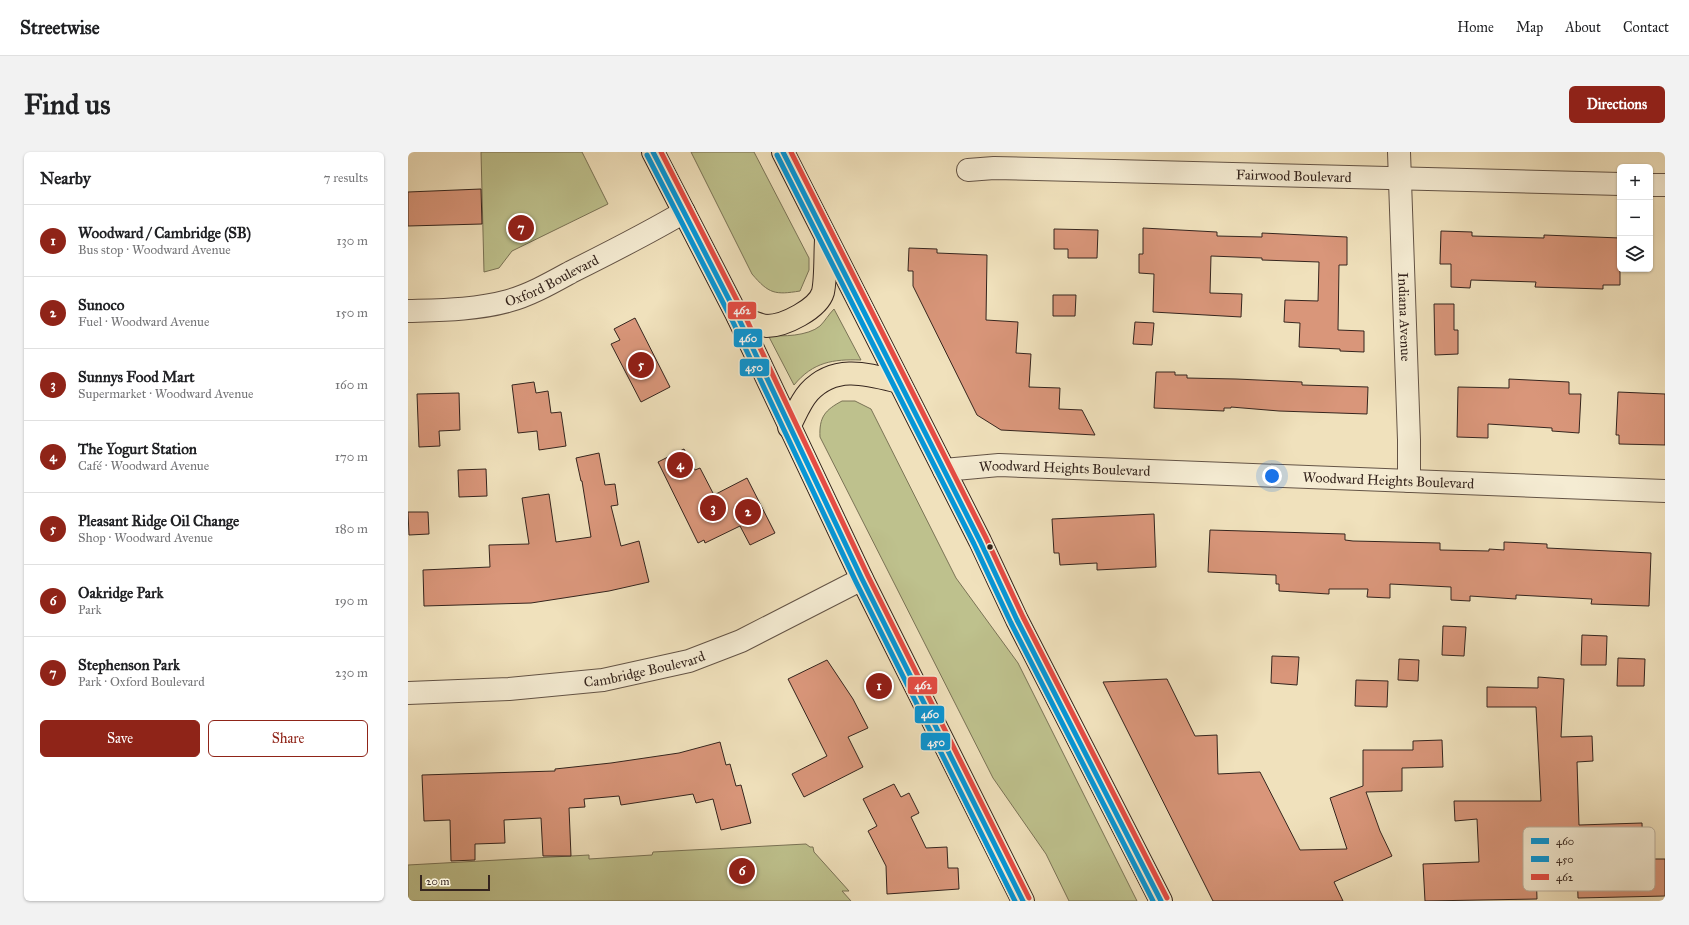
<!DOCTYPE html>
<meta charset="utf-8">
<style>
:root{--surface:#fff;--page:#f2f2f2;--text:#202124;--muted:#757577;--line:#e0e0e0;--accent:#8f2418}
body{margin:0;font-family:"IM FELL Great Primer",serif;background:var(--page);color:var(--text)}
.controls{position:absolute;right:12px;top:12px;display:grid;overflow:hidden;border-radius:6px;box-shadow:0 1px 3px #0004}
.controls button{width:36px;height:36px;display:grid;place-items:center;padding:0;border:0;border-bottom:1px solid var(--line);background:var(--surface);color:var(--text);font:20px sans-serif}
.scale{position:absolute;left:12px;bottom:10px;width:70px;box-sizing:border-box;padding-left:4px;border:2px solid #35251e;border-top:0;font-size:11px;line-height:14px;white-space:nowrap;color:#35251e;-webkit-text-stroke:3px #f5ecd3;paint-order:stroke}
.you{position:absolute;left:864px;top:324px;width:14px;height:14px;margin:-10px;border:3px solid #fff;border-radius:50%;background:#1a73e8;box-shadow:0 0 0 6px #1a73e833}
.badge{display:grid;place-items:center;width:26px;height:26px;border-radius:50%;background:var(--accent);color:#fff;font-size:13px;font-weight:700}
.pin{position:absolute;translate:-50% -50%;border:2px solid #fff;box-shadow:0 1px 4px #0006}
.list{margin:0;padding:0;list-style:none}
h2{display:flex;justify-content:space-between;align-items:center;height:52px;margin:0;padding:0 16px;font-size:17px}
h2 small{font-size:13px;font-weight:400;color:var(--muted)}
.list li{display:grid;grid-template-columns:26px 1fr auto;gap:12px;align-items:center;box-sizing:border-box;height:72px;padding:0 16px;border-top:1px solid var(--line)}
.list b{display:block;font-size:15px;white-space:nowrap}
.list p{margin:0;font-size:13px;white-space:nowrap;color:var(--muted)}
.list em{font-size:13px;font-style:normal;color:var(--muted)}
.actions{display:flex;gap:8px;padding:12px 16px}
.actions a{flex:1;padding:9px 0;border:1px solid var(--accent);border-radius:6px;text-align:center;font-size:14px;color:var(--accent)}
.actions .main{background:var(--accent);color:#fff}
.icon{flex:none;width:22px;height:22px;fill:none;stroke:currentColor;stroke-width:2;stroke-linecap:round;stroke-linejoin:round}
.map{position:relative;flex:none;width:1257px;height:749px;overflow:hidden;border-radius:6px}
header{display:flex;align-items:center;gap:24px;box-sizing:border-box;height:56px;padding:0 20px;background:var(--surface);border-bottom:1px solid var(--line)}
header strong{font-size:19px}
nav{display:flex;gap:22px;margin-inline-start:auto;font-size:14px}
.intro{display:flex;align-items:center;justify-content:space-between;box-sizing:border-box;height:96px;padding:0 24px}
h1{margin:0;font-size:28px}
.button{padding:10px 18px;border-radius:6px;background:var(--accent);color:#fff;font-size:14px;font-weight:700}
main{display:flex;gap:24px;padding:0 24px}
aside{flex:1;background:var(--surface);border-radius:6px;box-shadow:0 1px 3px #0004}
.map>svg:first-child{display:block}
.green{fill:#bec18d;stroke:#7a7356}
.building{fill:#d9967a;stroke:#35251e}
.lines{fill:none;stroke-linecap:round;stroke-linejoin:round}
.minor-casing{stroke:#645446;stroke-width:24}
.major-casing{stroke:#35251e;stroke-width:24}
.minor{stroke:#f5ecd3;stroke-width:22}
.major{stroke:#f0e1bc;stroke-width:22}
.bus-1-casing{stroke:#f5ecd3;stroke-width:8}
.bus-2-casing{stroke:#f5ecd3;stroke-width:8}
.bus-3-casing{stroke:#f5ecd3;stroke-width:8}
.bus-1{stroke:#0696d7;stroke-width:5}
.bus-2{stroke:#0696d7;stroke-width:5}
.bus-3{stroke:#e54c44;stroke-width:5}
.bus-dot{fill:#35251e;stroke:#f5ecd3;stroke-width:1.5}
.labels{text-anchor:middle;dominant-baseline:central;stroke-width:4;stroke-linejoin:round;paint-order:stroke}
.street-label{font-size:14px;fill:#35251e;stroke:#f5ecd3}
.key{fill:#f5ecd3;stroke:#bbb09d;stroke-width:1}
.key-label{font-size:11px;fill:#35251e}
.line-badge{stroke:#f5ecd3;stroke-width:1.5}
.badge-label{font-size:11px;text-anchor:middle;font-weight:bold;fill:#fff}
</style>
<header>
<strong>Streetwise</strong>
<nav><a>Home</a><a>Map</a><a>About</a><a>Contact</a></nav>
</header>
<div class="intro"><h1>Find us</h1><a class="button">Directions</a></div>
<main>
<aside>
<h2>Nearby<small>7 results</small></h2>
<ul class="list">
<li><span class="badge">1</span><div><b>Woodward / Cambridge (SB)</b><p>Bus stop · Woodward Avenue</p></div><em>130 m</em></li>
<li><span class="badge">2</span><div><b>Sunoco</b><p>Fuel · Woodward Avenue</p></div><em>150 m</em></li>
<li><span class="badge">3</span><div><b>Sunnys Food Mart</b><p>Supermarket · Woodward Avenue</p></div><em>160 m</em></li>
<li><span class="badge">4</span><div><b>The Yogurt Station</b><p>Café · Woodward Avenue</p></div><em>170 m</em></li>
<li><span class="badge">5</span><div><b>Pleasant Ridge Oil Change</b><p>Shop · Woodward Avenue</p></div><em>180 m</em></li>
<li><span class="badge">6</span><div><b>Oakridge Park</b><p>Park</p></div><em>190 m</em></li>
<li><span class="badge">7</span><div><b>Stephenson Park</b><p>Park · Oxford Boulevard</p></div><em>230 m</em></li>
</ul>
<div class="actions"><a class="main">Save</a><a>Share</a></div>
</aside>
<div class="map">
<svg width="1257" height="749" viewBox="0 0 1257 749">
<rect width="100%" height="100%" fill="#f0e1bc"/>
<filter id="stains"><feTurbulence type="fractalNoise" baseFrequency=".005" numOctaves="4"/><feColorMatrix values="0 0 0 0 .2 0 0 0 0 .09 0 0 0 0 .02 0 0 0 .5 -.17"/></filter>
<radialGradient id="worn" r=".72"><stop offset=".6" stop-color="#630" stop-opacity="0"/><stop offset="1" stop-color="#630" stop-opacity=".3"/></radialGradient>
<g class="green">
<polygon points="73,0 174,0 200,52 104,99 91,116 76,120"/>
<path d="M283 0H346L401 106V118L392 139C367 143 361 142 344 122Z"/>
<path d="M426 157 453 208C425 207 405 210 386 233L360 183C374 185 400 184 412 174 417 169 421 162 426 157Z"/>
<path d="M434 249H447L463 257 548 426 610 511 729 749H661L638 702 585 626 412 285C411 265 417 258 434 249Z"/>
<polygon points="398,692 402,695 405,695 406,700 441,739 434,739 443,749 0,749 0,713 181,703 181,707 244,703 245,700"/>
</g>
<g class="building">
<polygon points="73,37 74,72 0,74 0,40"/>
<polygon points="735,76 809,80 809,84 854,85 854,81 939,85 939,113 931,113 930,178 956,179 956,200 932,199 932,197 891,195 892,171 876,170 877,148 910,149 911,110 854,108 854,106 803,104 802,141 834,142 833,165 745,160 746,122 731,121 731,102 735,102"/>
<polygon points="646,77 690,78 689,106 660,106 660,97 646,97"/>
<polygon points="1033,79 1064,80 1064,84 1136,86 1136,83 1212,86 1212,133 1195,133 1195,137 1127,135 1128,130 1063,128 1062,136 1043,135 1043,112 1032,112"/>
<polygon points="501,96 529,97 529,101 579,103 578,168 610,170 608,201 623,202 621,235 652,236 651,257 674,258 687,283 593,278 569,263 505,134 505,119 500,119"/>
<polygon points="645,143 668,143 667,164 645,164"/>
<polygon points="1026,152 1046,152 1046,178 1050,178 1050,202 1027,203"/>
<polygon points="227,166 262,235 233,250 203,192 212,188 206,177"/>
<polygon points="727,170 746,171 744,193 725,192"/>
<polygon points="748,220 767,220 767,223 779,223 779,226 828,227 894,230 894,233 960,235 959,262 871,259 823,255 823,256 816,256 816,259 746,256"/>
<polygon points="1101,227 1161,230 1161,242 1173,242 1171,281 1144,279 1144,276 1080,272 1080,286 1049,285 1050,235 1101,236"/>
<polygon points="126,230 128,241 140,239 143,261 153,260 158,294 131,298 129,279 110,281 104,233"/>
<polygon points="1210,240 1257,242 1257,293 1211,292 1211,283 1208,283"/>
<polygon points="51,241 52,278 31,279 32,294 11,295 9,242"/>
<polygon points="276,297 287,318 292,316 306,343 339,326 367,381 342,393 332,374 297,391 296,388 290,391 250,310"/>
<polygon points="191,301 197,333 207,332 210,353 203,354 213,394 231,389 241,430 201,439 123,451 16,454 15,418 82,415 81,393 121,392 114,346 141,342 148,390 183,385 174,329 173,329 168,306"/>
<polygon points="78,317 79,344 51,345 50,318"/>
<polygon points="0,360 20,360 21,382 1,383"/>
<polygon points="746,362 748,415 689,418 689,411 652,413 651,401 646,401 644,367"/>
<polygon points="802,378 937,382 937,388 945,389 1032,391 1032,398 1081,399 1081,397 1096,398 1096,390 1139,392 1139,396 1243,401 1241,454 1183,452 1184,447 1108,443 1108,447 1062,444 1062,449 1043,448 1043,435 982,432 982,446 959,445 960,437 921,437 921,442 871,439 871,432 868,432 868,423 800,420"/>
<polygon points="1035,474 1058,475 1056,504 1034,503"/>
<polygon points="1174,483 1199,484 1198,513 1173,513"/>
<polygon points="864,504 891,505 889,533 863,531"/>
<polygon points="1210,506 1237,507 1236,534 1209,534"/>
<polygon points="991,507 1011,508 1010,529 990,528"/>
<polygon points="419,508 445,547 460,576 440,585 455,615 396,645 384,622 419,604 380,527"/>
<polygon points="1130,525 1156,527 1153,585 1184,584 1185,609 1169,610 1171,673 1234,671 1235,707 1257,707 1257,744 1170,746 1168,683 1127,685 1129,747 1017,749 1015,712 1071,710 1069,667 1047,669 1046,649 1133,649 1128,555 1079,555 1079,535 1130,536"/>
<polygon points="759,527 787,584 809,583 810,622 852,620 892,698 939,697 922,646 955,634 955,598 1005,598 1005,589 1034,588 1035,615 994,616 994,639 958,640 972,679 984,704 926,730 935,749 805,749 695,530"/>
<polygon points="948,528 980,529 979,555 947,554"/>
<polygon points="312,590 318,613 322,612 328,634 333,633 343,671 313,678 305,647 288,651 285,642 213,653 211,644 176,647 177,655 161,656 163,704 135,704 133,666 96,668 97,691 67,692 67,708 43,709 42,668 16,669 14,623 147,619 147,617 203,611 271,601"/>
<polygon points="486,632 493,645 501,641 511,661 503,665 518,696 539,695 540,716 550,716 551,737 479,742 478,714 460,679 469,674 455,647"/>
</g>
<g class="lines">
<g class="minor-casing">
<g id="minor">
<path id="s1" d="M991 0 1001 288V329"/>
<path id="s2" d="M560 18 586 16 1212 32"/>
<polyline points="1242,33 1257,33"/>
<path id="s3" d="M0 159C33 158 67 158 100 149 122 143 143 131 163 120 201 101 239 82 276 60"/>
<path id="s4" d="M536 318 591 313 1257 339"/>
<path id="s5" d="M0 541 101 537 195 528 281 509 333 489 454 427"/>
</g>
</g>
<g class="major-casing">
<g id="major">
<polyline points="245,0 330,165 454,427 615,749"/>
<polyline points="375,0 572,389 609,468 753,749"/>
<path d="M330 165C339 168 350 173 359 174 376 174 410 157 415 140 418 126 417 103 418 88"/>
<path d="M381 275C387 264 392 250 401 240 427 212 459 222 491 230"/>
</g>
</g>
<use href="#minor" class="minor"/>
<use href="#major" class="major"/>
<g class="bus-1-casing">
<g id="bus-1">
<polyline points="245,0 330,165 454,427 615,749"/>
<polyline points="375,0 572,389 609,468 753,749"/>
</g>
</g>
<g class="bus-2-casing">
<g id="bus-2">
<polyline points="239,3 324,168 448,430 607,749"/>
<polyline points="369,3 566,392 603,471 745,749"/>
</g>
</g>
<g class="bus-3-casing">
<g id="bus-3">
<polyline points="253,0 336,162 460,424 621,746"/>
<polyline points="383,0 578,386 615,465 759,746"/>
</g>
</g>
<use href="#bus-1" class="bus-1"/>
<use href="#bus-2" class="bus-2"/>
<use href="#bus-3" class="bus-3"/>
</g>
<circle class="bus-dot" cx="582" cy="395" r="3.5"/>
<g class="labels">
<g class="street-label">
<text stroke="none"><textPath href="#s2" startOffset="326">Fairwood Boulevard</textPath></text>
<text stroke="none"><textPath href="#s3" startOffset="149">Oxford Boulevard</textPath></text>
<text stroke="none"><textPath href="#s1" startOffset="165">Indiana Avenue</textPath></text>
<text stroke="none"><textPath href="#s4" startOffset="121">Woodward Heights Boulevard</textPath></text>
<text stroke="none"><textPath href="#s4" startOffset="445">Woodward Heights Boulevard</textPath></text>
<text stroke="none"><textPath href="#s5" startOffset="238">Cambridge Boulevard</textPath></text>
</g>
</g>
<rect x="1115" y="675" width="132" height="64" rx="6" class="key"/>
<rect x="1123" y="686" width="18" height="6" fill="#0696d7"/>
<rect x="1123" y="704" width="18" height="6" fill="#0696d7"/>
<rect x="1123" y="722" width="18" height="6" fill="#e54c44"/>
<g class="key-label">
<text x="1148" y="693">460</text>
<text x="1148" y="711">450</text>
<text x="1148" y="729">462</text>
</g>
<g class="line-badge">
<rect x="319" y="149" width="30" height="19" rx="4" fill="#e54c44"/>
<rect x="325" y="176" width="30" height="20" rx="4" fill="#0696d7"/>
<rect x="331" y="206" width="31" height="19" rx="4" fill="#0696d7"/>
<rect x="499" y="524" width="31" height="19" rx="4" fill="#e54c44"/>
<rect x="506" y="553" width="31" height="19" rx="4" fill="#0696d7"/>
<rect x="512" y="580" width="31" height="19" rx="4" fill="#0696d7"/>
</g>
<g class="badge-label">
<text x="334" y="162">462</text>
<text x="340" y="190">460</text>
<text x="346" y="219">450</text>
<text x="515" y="537">462</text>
<text x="522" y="566">460</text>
<text x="528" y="594">450</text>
</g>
<rect width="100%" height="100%" filter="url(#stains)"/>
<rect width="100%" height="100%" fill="url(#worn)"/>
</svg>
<div class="controls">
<button>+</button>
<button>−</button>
<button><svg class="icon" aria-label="layers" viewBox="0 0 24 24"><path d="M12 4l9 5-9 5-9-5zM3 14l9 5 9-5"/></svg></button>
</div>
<div class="scale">20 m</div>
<div class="you"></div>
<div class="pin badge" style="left:471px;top:534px">1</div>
<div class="pin badge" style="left:340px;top:360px">2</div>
<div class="pin badge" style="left:305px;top:356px">3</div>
<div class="pin badge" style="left:272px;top:313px">4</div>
<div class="pin badge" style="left:233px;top:213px">5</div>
<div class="pin badge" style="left:334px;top:719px">6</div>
<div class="pin badge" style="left:113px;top:76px">7</div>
</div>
</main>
